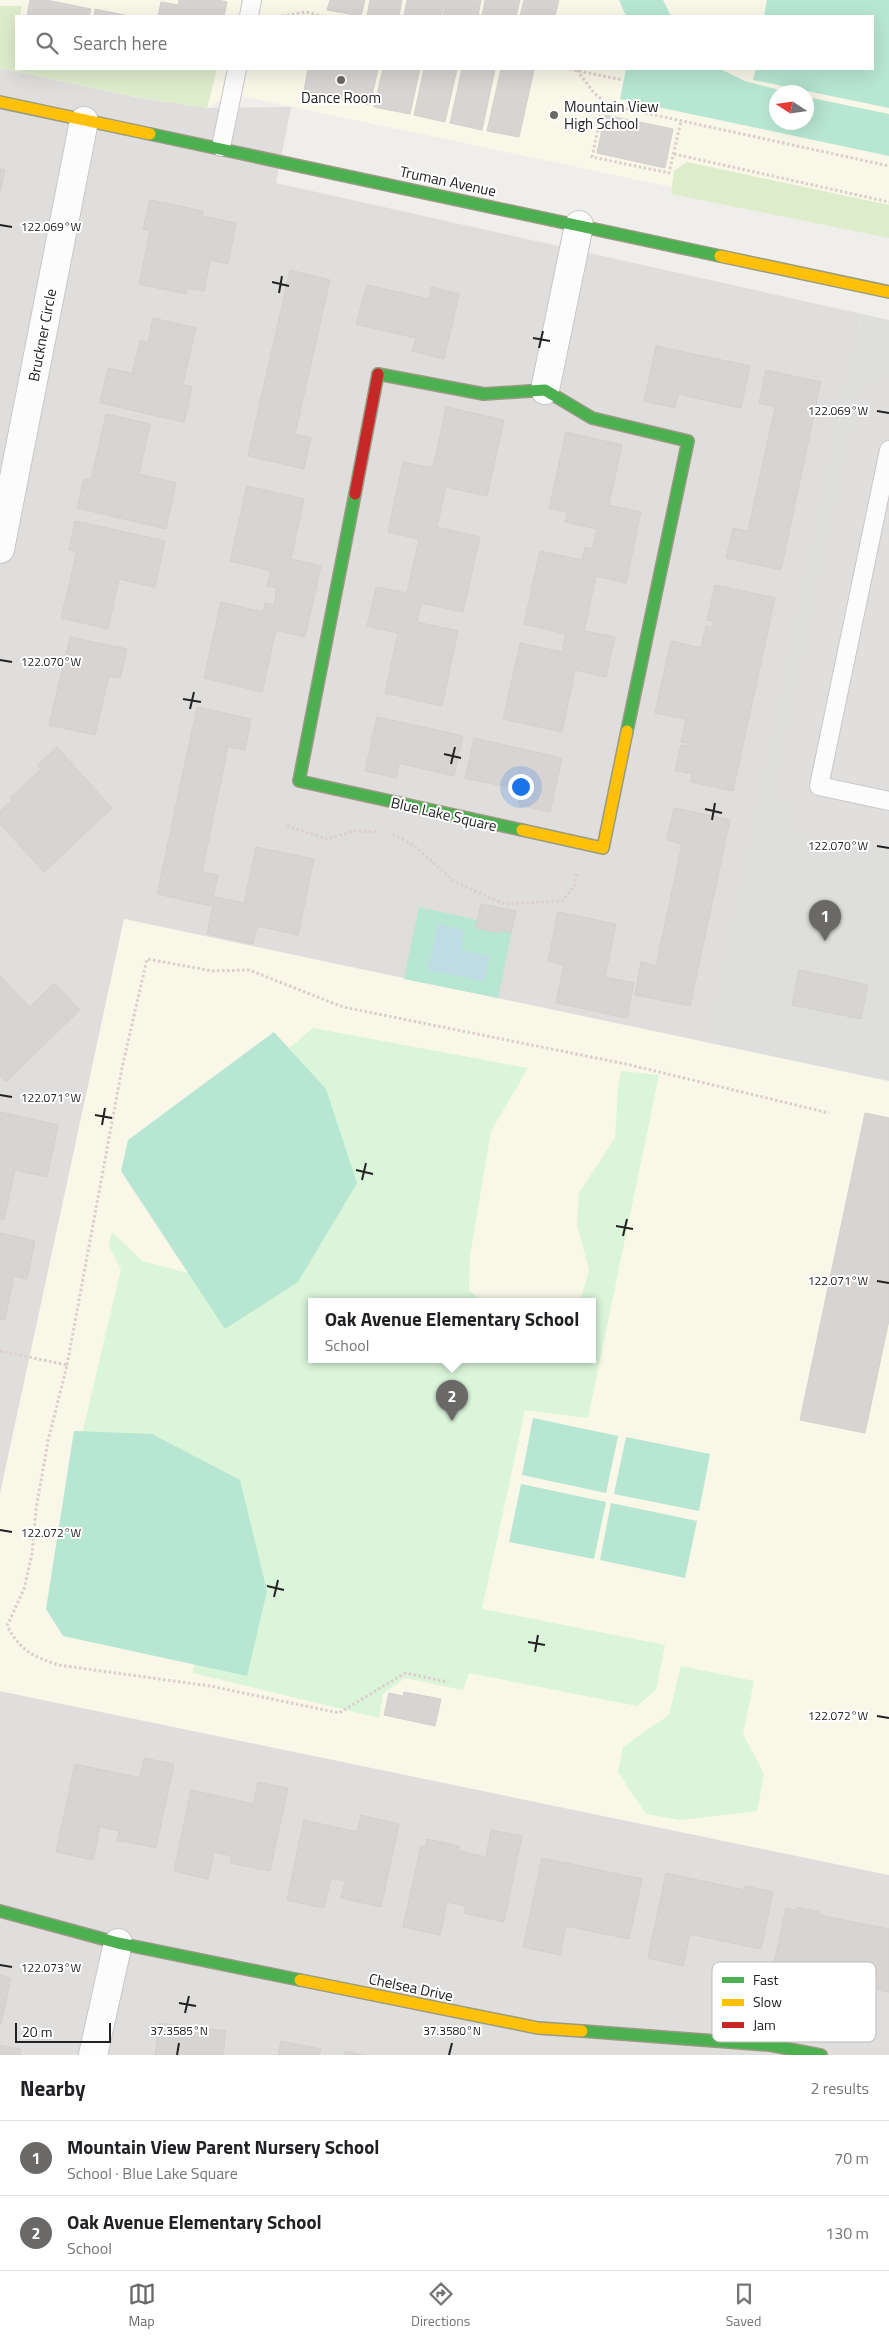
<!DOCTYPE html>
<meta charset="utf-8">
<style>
:root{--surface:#fff;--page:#f6f6f6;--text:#202124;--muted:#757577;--line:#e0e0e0;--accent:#6a6968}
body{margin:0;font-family:"Titillium Web",sans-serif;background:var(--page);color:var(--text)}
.compass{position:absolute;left:769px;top:85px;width:45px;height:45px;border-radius:50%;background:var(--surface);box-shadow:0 5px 20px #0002;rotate:282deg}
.scale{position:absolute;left:15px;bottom:12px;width:96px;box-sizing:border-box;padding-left:5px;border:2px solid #222;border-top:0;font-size:14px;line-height:18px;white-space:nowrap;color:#222;-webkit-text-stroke:4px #fff;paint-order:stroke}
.you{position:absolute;left:520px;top:786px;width:18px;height:18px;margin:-12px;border:4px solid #fff;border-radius:50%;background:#1a73e8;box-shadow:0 0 0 8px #1a73e833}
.badge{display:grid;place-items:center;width:32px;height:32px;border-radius:50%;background:var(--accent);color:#fff;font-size:16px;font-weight:700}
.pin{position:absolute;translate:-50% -41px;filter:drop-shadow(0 1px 2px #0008)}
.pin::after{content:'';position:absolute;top:26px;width:18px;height:15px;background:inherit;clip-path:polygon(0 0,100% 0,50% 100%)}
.popup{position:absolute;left:308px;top:1298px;width:288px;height:65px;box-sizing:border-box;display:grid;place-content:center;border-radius:0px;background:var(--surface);filter:drop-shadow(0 1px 4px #0005);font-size:16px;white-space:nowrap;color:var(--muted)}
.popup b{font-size:19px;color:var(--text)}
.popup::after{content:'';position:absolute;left:50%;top:100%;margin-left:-10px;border:10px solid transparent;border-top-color:var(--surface)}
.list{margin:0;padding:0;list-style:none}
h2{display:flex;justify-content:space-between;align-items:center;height:65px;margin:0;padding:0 20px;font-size:21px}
h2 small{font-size:16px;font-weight:400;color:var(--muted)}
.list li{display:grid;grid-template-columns:32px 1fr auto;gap:15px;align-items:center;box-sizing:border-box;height:75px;padding:0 20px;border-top:1px solid var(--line)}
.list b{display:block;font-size:19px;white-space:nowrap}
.list p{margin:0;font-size:16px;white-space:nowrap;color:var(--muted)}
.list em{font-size:16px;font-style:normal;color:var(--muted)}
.icon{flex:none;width:28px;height:28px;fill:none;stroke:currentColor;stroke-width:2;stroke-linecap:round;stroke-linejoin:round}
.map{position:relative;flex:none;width:889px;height:2055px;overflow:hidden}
.search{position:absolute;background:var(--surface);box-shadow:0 5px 20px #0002;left:15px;right:15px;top:15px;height:55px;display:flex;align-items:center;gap:12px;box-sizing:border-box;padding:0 18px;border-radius:0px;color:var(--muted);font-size:19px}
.sheet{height:215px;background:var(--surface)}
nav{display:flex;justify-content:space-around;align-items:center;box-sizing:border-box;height:70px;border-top:1px solid var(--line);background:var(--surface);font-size:14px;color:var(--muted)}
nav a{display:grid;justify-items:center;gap:2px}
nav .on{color:var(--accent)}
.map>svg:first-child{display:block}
.residential{fill:#dfdedc}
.education{fill:#f8f7e8;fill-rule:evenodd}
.religious{fill:#dededc}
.grass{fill:#ddeccb}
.park{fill:#daf5da}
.pitch{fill:#b7e6d2}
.parking{fill:#e0dfde}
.water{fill:#bfdbe3}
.building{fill:#d7d4d2;stroke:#d3d0cc}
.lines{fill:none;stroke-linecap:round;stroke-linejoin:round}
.lane-casing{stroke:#c9c8c7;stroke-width:20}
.street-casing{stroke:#c9c8c7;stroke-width:30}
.fast-casing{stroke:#999a82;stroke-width:14}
.slow-casing{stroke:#999a82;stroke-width:14}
.jam-casing{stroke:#999a82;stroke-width:14}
.path{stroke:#dccecd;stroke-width:3;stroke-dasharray:2.5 2.5;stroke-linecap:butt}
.lane{stroke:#fdfcfc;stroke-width:18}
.street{stroke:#fdfcfc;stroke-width:28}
.fast{stroke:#4caf50;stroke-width:11}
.slow{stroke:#ffc107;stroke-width:11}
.jam{stroke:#c62828;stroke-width:11}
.ticks{fill:none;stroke:#222;stroke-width:2}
.poi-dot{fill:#6a6968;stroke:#fff;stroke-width:2}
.labels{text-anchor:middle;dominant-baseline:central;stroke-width:4;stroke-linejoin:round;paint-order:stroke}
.poi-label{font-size:15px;fill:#222;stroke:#fff}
.street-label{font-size:15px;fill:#222;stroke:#fff}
.key{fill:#fff;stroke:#bdbdbd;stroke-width:1}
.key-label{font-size:14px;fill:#222}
.ticks-label{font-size:12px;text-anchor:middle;fill:#222;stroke:#fff;stroke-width:4;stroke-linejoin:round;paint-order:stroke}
</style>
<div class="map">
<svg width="889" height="2055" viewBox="0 0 889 2055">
<rect width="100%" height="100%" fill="#f0eeeb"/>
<g class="residential">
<polygon points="0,68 136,97 207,108 291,107 276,183 862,314 710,1043 124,919 0,1494"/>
<polygon points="0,1691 889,1875 889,2055 0,2055"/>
</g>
<g class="education">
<path d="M0 0H889V233L232 94 207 108 136 97 0 68ZM16 16H873V69H16ZM776 92H806V122H776Z"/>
<path d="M124 919 889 1081V1875L0 1691V1494ZM312 1302H592V1360H312Z"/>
</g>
<polygon class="religious" points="862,314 889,320 889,1081 710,1043"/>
<g class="grass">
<polygon points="0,6 22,6 20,16 16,16 16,69 217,69 207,108 136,97 0,68"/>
<polygon points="687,162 889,205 889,238 671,194 674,171"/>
</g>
<g class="park">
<polygon points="313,1028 528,1068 491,1131 470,1255 469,1290 483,1302 312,1302 312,1360 592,1360 592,1302 580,1302 589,1270 577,1224 579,1193 615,1138 618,1090 621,1071 659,1075 588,1418 525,1410 482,1609 665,1645 656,1690 637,1706 469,1673 463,1690 405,1678 383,1694 379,1718 193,1673 195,1661 72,1477 121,1269 109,1246 112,1232 142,1261 196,1275 251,1081"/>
<polygon points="681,1666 754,1681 743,1734 764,1774 757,1811 681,1820 646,1814 618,1772 623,1747 669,1715"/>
</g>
<g class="pitch">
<polygon points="619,0 663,0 671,16 626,16"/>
<polygon points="767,0 889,0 889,108 753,80 756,69 873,69 873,16 764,16"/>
<polygon points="626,69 720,69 745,81 787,92 776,92 776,122 806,122 807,97 889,114 889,156 620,99"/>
<polygon points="481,904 516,911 498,998 404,979 419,907 477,920"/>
<polygon points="274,1032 326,1089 357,1183 298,1282 225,1329 121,1171 128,1140"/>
<polygon points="533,1418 618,1436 606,1493 522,1475"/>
<polygon points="74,1431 152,1434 240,1480 267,1591 247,1676 63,1636 46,1609"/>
<polygon points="626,1437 710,1454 699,1511 614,1494"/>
<polygon points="521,1484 606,1502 594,1559 509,1542"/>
<polygon points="611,1503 697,1521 685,1578 600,1560"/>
</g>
<polygon class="parking" points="889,372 889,856 785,834 794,798 768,809 858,385"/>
<polygon class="water" points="438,924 464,930 461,950 490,956 484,981 428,970"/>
<g class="building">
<polygon points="30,0 47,0 91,9 89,16 27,16"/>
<polygon points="179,0 218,0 227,2 224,16 158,16 161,2 178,5"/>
<polygon points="330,0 365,0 361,16 327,10"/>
<polygon points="370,0 402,0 399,16 367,16"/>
<polygon points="407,0 445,0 441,16 404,16"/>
<polygon points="446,0 481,0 478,16 443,16"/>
<polygon points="485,0 520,0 516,16 482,16"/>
<polygon points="524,0 559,0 555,16 520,16"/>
<polygon points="95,9 129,16 94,16"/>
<polygon points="308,69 378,69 370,105 304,91"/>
<polygon points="383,69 420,69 410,114 374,107"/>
<polygon points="424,69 457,69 445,122 414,115"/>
<polygon points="462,69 495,69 482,130 450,123"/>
<polygon points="501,69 534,70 519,137 487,131"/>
<polygon points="605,115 673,129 665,168 597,153"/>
<polygon points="0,169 5,170 0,193"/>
<polygon points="150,200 203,211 202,216 236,223 228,264 210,260 204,291 187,288 186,294 139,284 150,231 143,229"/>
<polygon points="290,270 330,280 295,434 311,438 304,469 248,456"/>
<polygon points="367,285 429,299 431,287 459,294 444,359 412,351 416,338 356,324"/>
<polygon points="153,318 196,328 183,385 192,387 184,422 100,403 108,368 132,373 140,341 148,342"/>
<polygon points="656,346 750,366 741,408 678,394 675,408 644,401"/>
<polygon points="766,370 821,382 781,570 726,558 733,528 748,531 775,407 759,403"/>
<polygon points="446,407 504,420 487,496 446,487 437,527 480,537 463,612 421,603 417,622 458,631 442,706 385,693 398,633 367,626 376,587 407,593 419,539 388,532 403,462 433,468"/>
<polygon points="106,414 150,424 139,474 176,483 166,529 77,508 84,479 91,480"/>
<polygon points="566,432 622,445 609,505 641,512 626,583 596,576 584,631 615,637 606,677 575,670 562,732 503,719 520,643 562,652 566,634 524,624 540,551 582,560 585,547 592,549 597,529 565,522 567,512 549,508"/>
<polygon points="247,486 304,499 291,559 321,566 305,637 276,630 262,692 204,678 221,602 263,612 265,603 274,605 277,588 267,586 271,571 230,561"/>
<polygon points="75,521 165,541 155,587 119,579 108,629 61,618 77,551 69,550"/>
<polygon points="715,585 775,598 733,791 691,782 692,774 675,770 681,745 687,746 688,743 681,742 686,719 655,713 671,641 701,648 706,626 712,628 713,621 707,620"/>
<polygon points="70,637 127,649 120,678 109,676 95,735 49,725"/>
<polygon points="197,707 251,719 245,750 228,747 202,872 218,875 211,906 157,894"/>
<polygon points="377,717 463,736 454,776 399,763 396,778 365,771"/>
<polygon points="474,738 562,758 550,812 519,805 522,790 465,778"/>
<polygon points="57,747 112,808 44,872 0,824 0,811 12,800 10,798 41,769 38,765"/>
<polygon points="674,808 730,820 690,1006 635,995 641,962 656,966 682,844 667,840"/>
<polygon points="256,847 314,859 298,935 257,926 253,944 207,934 215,897 244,903"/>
<polygon points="481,904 516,911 511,933 499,930 498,933 476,928"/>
<polygon points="558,912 616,924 605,977 634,983 627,1018 556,1003 564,965 548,961"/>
<polygon points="799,970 868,985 861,1019 792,1005"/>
<polygon points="0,976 30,1007 54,983 80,1010 6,1082 0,1076"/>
<polygon points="0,1112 58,1125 47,1177 15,1170 4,1220 0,1219"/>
<polygon points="865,1113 889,1118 889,1320 865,1433 800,1420"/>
<polygon points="0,1233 35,1241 27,1279 14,1276 5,1320 0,1319"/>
<polygon points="404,1692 441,1699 435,1726 384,1715 389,1693 403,1696"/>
<polygon points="144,1758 174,1764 156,1848 117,1840 119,1831 100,1827 93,1860 56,1852 75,1764 140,1778"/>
<polygon points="258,1782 288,1788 270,1871 230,1863 232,1856 214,1852 208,1879 174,1871 191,1790 253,1804"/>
<polygon points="361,1815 399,1824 381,1907 341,1898 345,1881 331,1878 324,1908 287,1900 304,1820 357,1832"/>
<polygon points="491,1830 522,1836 504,1922 464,1913 466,1906 447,1902 440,1935 403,1927 421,1846 426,1847 427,1839 459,1846 458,1851 486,1857"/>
<polygon points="542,1858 642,1879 629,1939 566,1926 560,1955 523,1947"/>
<polygon points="666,1873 744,1890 745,1886 773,1892 761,1949 690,1934 683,1966 648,1958"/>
<polygon points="797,1907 819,1912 819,1915 889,1929 889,1992 784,1972 784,1970 773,1968 786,1908 796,1910"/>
<polygon points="0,1975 11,1978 1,2024 0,2024"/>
<polygon points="159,2023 226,2031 223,2055 155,2055"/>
<polygon points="281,2041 321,2049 319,2055 278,2055"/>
<polygon points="0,2045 21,2049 20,2055 0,2055"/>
<polygon points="345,2051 364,2055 344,2055"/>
</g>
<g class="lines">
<g class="lane-casing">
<g id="lane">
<polyline points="249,16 252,0"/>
<polyline points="221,147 237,69"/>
<polyline points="889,450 819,786 889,801"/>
</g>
</g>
<g class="street-casing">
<g id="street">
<polyline points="545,390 579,225"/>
<polyline points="0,549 84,121"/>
<polyline points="93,2055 118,1943"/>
</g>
</g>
<g class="fast-casing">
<g id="fast">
<polyline points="150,134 720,256"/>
<polyline points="378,374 484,394 545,390 592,418 688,441 627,731"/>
<polyline points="355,494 299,781 522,830"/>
<polyline points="0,1911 118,1943 300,1980"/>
<polyline points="582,2031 769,2045 821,2055"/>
</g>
</g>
<g class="slow-casing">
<g id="slow">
<polyline points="0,102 150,134"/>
<polyline points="720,256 889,292"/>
<polyline points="522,830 603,848 627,731"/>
<polyline points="300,1980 538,2028 582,2031"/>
</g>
</g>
<g class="jam-casing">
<polyline id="jam" points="355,494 378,374"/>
</g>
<g class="path">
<polyline points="282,16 306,12 322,16"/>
<polyline points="569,69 623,80"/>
<polyline points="577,70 594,93 609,105 889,166"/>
<polyline points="604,101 592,157 669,173 681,121"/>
<polyline points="674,154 889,202"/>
<polyline points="287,826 327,839 354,831 380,832"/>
<polyline points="393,834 413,845 455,882 504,904 563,901 575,884 577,872"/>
<path d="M0 1351 67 1365 48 1441 36 1509 32 1554 24 1589 7 1626C22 1652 31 1655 58 1665L210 1686 339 1713 405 1673 448 1682"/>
<polyline points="67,1365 122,1068 147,959 213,971 249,970 343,1007 626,1064 829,1113"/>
</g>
<use href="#lane" class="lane"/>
<use href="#street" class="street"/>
<use href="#fast" class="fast"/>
<use href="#slow" class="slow"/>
<use href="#jam" class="jam"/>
</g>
<path class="ticks" d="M0 225 12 227M272 282 289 286M279 293 282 276M533 338 550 341M539 348 543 331M877 411 889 413M0 660 12 662M183 699 201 702M190 709 194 692M444 754 461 758M451 764 455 747M705 809 722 813M712 820 715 803M877 846 889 848M0 1095 12 1097M95 1115 112 1118M102 1125 105 1108M356 1170 373 1174M362 1180 366 1163M616 1226 633 1229M623 1236 627 1219M877 1281 889 1283M0 1530 12 1532M267 1586 284 1590M274 1597 278 1580M528 1642 545 1645M535 1652 538 1635M877 1716 889 1718M0 1965 12 1967M179 2003 196 2006M185 2013 189 1996M177 2055 179 2043M449 2055 452 2043"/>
<g class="poi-dot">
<circle cx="341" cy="80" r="5"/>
<circle cx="554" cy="115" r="5"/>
</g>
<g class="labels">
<g class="poi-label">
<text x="341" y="97">Dance Room</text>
<text x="564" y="106" text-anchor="start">Mountain View<tspan x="564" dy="17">High School</tspan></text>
</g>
<g class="street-label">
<text transform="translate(448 181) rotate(12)">Truman Avenue</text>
<text transform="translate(42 335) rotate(-79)">Bruckner Circle</text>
<text transform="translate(444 814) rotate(13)">Blue Lake Square</text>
<text transform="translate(411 1987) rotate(12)">Chelsea Drive</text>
</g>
</g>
<rect x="712" y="1962" width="164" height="80" rx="8" class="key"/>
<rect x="722" y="1977" width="22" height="6" fill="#4caf50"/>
<rect x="722" y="1999" width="22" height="7" fill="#ffc107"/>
<rect x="722" y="2022" width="22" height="6" fill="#c62828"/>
<g class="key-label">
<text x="753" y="1985">Fast</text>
<text x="753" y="2007">Slow</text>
<text x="753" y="2030">Jam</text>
</g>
<g class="ticks-label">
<text x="51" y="231">122.069°W</text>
<text x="838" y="415">122.069°W</text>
<text x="51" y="666">122.070°W</text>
<text x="838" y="850">122.070°W</text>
<text x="51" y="1102">122.071°W</text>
<text x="838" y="1285">122.071°W</text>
<text x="51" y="1537">122.072°W</text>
<text x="838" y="1720">122.072°W</text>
<text x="51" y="1972">122.073°W</text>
<text x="179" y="2035">37.3585°N</text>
<text x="452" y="2035">37.3580°N</text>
</g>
</svg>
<svg class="compass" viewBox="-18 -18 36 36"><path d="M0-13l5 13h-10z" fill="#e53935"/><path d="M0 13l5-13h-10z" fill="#757577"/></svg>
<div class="scale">20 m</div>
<div class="you"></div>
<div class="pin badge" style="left:825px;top:941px">1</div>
<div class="pin badge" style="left:452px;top:1421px">2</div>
<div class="popup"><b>Oak Avenue Elementary School</b>School</div>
<div class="search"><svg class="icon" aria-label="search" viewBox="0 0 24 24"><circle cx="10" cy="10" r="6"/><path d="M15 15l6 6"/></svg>Search here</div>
</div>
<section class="sheet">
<h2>Nearby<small>2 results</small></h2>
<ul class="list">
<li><span class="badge">1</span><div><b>Mountain View Parent Nursery School</b><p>School · Blue Lake Square</p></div><em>70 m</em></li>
<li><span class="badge">2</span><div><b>Oak Avenue Elementary School</b><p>School</p></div><em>130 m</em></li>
</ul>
</section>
<nav>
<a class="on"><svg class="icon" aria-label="map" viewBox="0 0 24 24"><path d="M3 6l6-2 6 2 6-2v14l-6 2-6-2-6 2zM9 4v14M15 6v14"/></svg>Map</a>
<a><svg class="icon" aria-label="directions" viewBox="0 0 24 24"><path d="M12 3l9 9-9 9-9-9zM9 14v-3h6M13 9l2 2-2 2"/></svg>Directions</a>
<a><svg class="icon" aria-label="saved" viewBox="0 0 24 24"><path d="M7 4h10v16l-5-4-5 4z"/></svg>Saved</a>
</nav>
